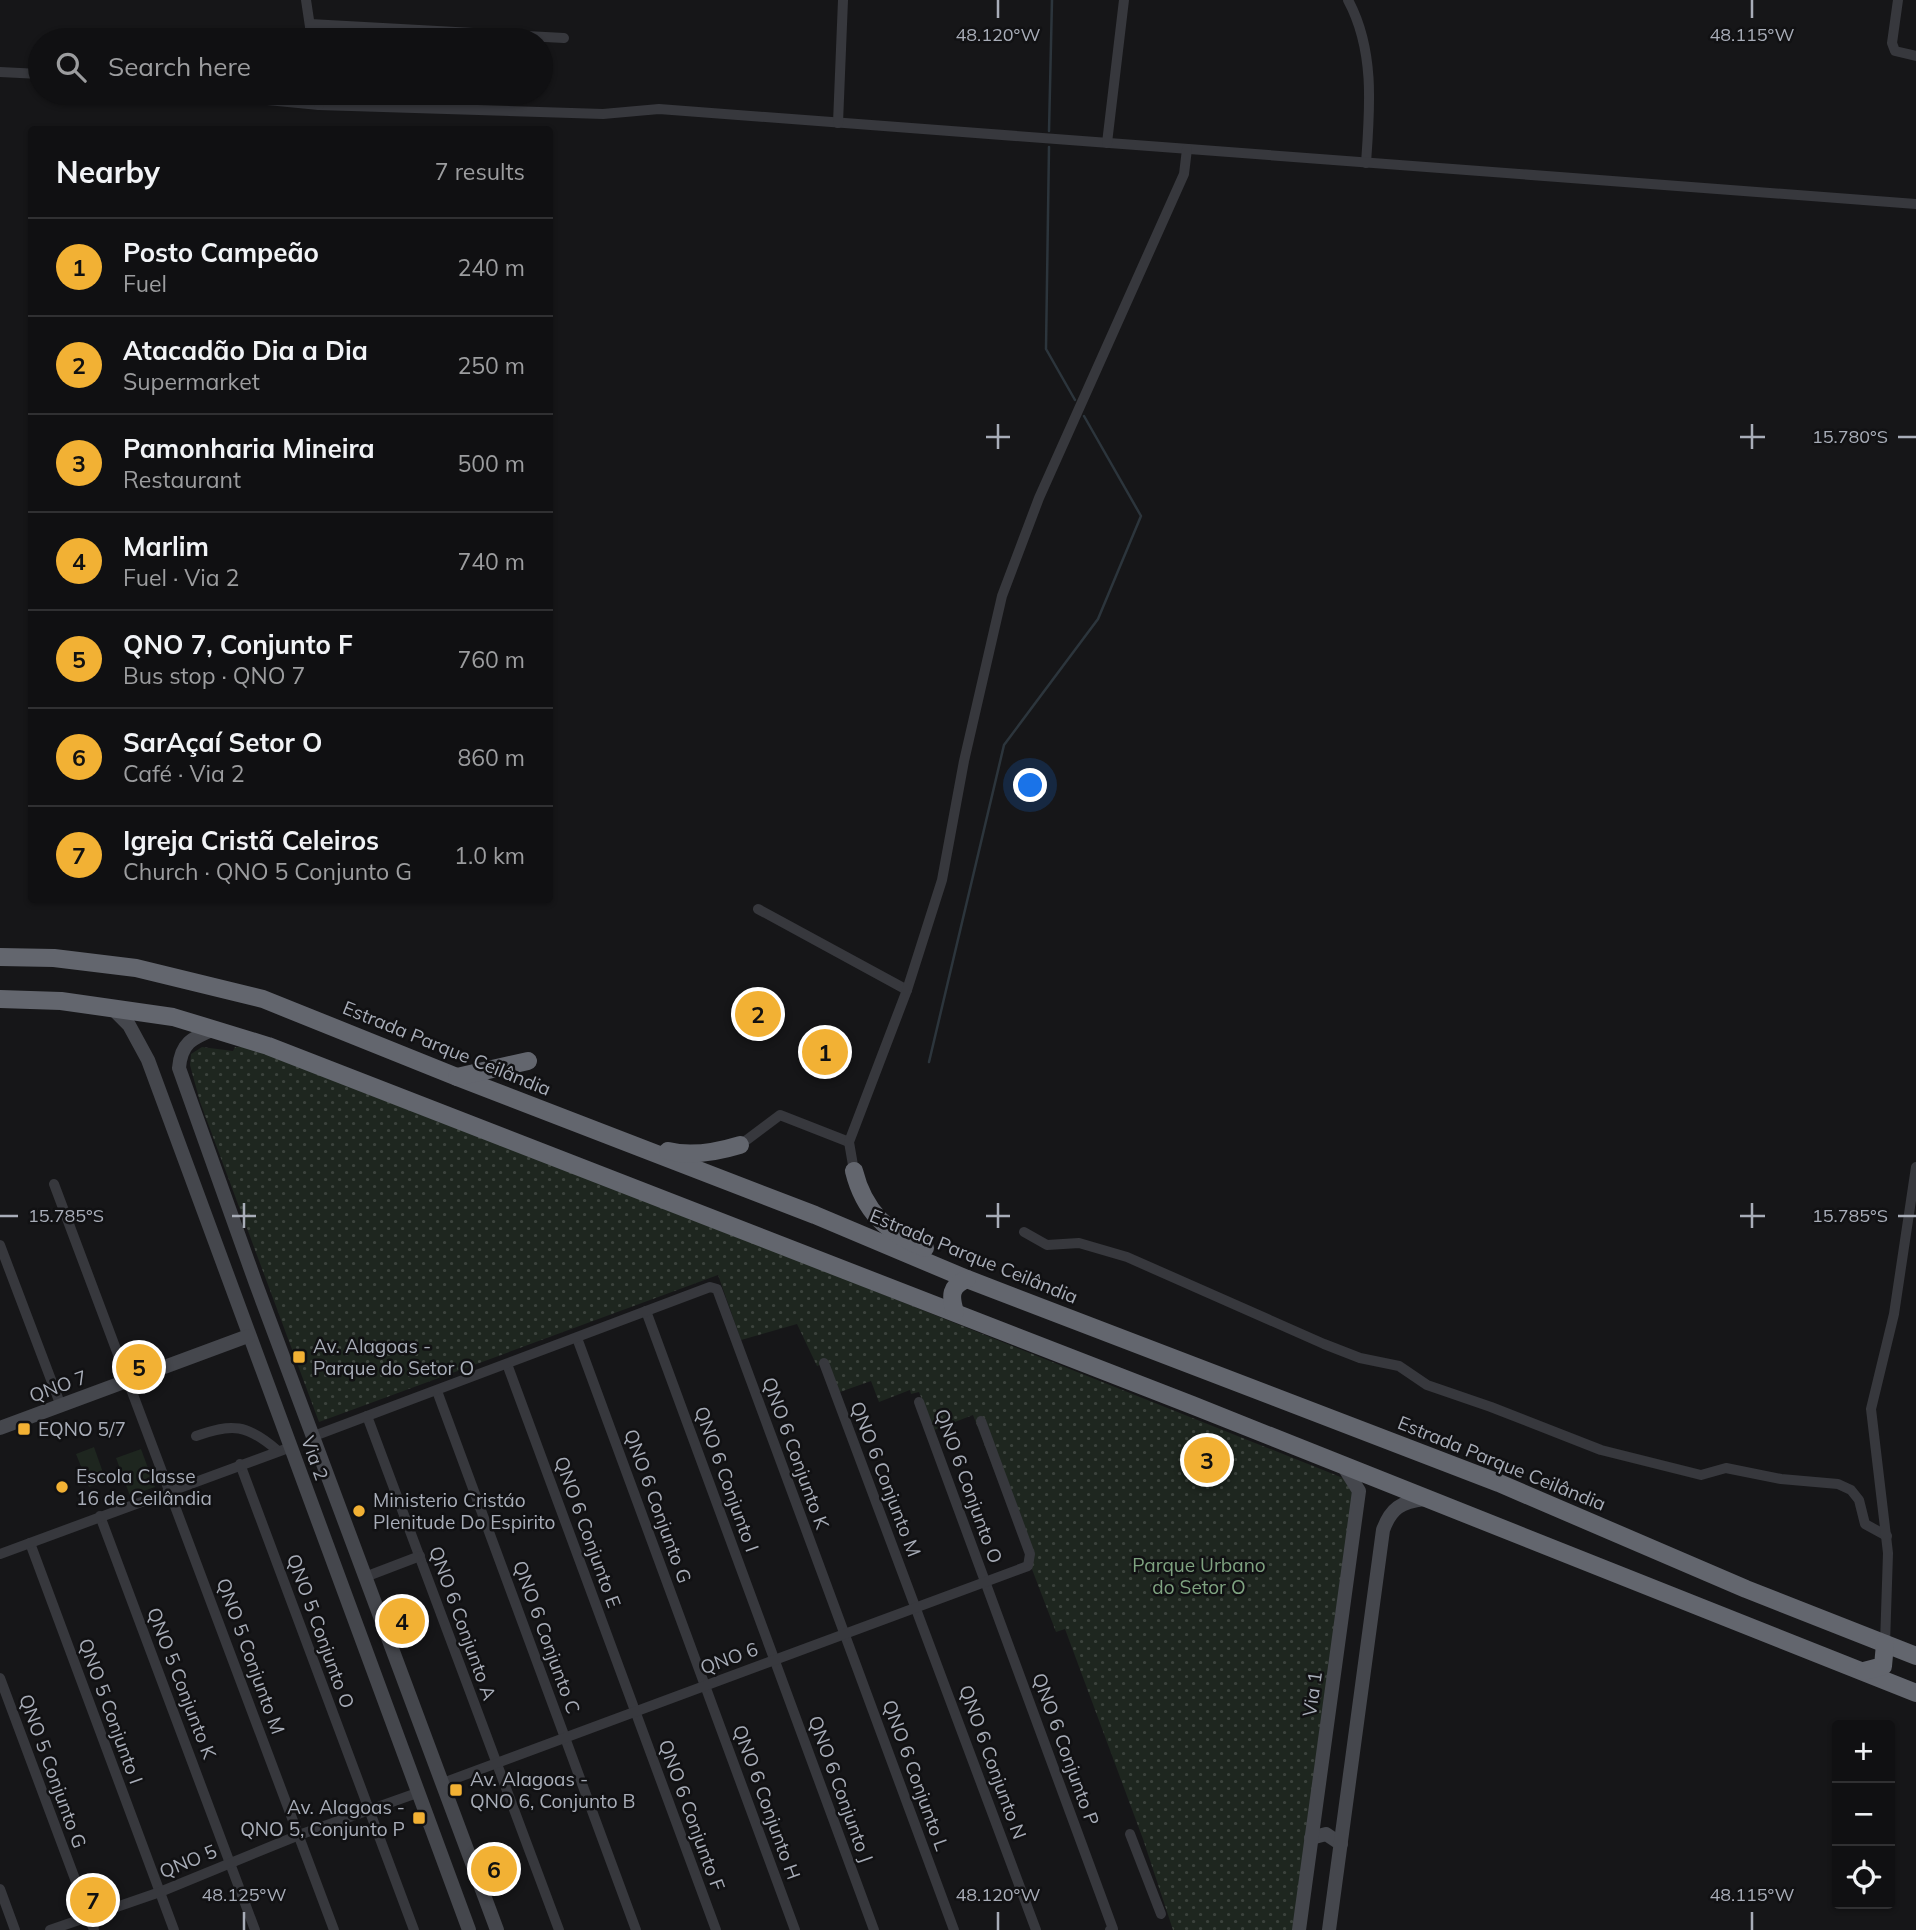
<!DOCTYPE html>
<meta charset="utf-8">
<style>
:root{--surface:#101012;--page:#1e1e20;--text:#f1f3f6;--muted:#9c9d9f;--line:#303032;--accent:#f2b134}
body{margin:0;font-family:Mulish,sans-serif;background:var(--page);color:var(--text)}
.controls{position:absolute;right:21px;bottom:21px;display:grid;overflow:hidden;border-radius:7px;box-shadow:0 2px 5px #0004}
.controls button{width:63px;height:63px;display:grid;place-items:center;padding:0;border:0;border-bottom:2px solid var(--line);background:var(--surface);color:var(--text);font:35px sans-serif}
.you{position:absolute;left:1031px;top:786px;width:24px;height:24px;margin:-18px;border:5px solid #fff;border-radius:50%;background:#1a73e8;box-shadow:0 0 0 10px #1a73e833}
.badge{display:grid;place-items:center;width:46px;height:46px;border-radius:50%;background:var(--accent);color:#111;font-size:23px;font-weight:700}
.pin{position:absolute;translate:-50% -50%;border:4px solid #fff;box-shadow:0 2px 7px #0006}
.list{margin:0;padding:0;list-style:none}
h2{display:flex;justify-content:space-between;align-items:center;height:91px;margin:0;padding:0 28px;font-size:30px}
h2 small{font-size:23px;font-weight:400;color:var(--muted)}
.list li{display:grid;grid-template-columns:46px 1fr auto;gap:21px;align-items:center;box-sizing:border-box;height:98px;padding:0 28px;border-top:2px solid var(--line)}
.list b{display:block;font-size:26px;white-space:nowrap}
.list p{margin:0;font-size:23px;white-space:nowrap;color:var(--muted)}
.list em{font-size:23px;font-style:normal;color:var(--muted)}
.icon{flex:none;width:38px;height:38px;fill:none;stroke:currentColor;stroke-width:2;stroke-linecap:round;stroke-linejoin:round}
.map{position:relative;flex:none;width:1916px;height:1930px;overflow:hidden}
.search{position:absolute;background:var(--surface);box-shadow:0 2px 5px #0004;left:28px;top:28px;width:525px;height:77px;display:flex;align-items:center;gap:18px;box-sizing:border-box;padding:0 24px;border-radius:38px;color:var(--muted);font-size:26px}
.panel{position:absolute;background:var(--surface);box-shadow:0 2px 5px #0004;left:28px;top:126px;width:525px;height:777px;border-radius:7px}
.map>svg:first-child{display:block}
.grass{fill:#1e261f}
.park{fill:url(#park-dots)}
.lines{fill:none;stroke-linecap:round;stroke-linejoin:round}
.stream{stroke:#2c353c;stroke-width:2.5}
.minor{stroke:#37383d;stroke-width:10}
.secondary{stroke:#45474d;stroke-width:14}
.motorway{stroke:#63666e;stroke-width:18}
.ticks{fill:none;stroke:#a8adb8;stroke-width:2.5}
.poi-dot{fill:#f2b134;stroke:#111113;stroke-width:2.5}
.labels{text-anchor:middle;dominant-baseline:central;stroke-width:5;stroke-linejoin:round;paint-order:stroke}
.street-label{font-size:19px;fill:#a8adb8;stroke:#111113}
.poi-label{font-size:19px;fill:#a8adb8;stroke:#111113;text-anchor:start}
.park-label{font-size:19px;fill:#7fa381;stroke:#111113}
.ticks-label{font-size:18px;text-anchor:middle;fill:#a8adb8;stroke:#111113;stroke-width:5;stroke-linejoin:round;paint-order:stroke}
</style>
<div class="map">
<svg width="1916" height="1930" viewBox="0 0 1916 1930">
<defs>
<pattern id="park-dots" width="8" height="8" patternUnits="userSpaceOnUse" patternTransform="scale(1.75)"><rect width="8" height="8" fill="#1e261f"/><path d="M2 2h.1M6 6h.1" fill="none" stroke="#3c433d" stroke-width="1.8" stroke-linecap="round"/></pattern>
</defs>
<rect width="100%" height="100%" fill="#161618"/>
<g class="grass">
<polygon points="94,1447 106,1481 89,1487 76,1454"/>
<polygon points="141,1449 155,1487 130,1496 116,1458"/>
</g>
<polygon class="park" points="202,1047 233,1051 235,1047 251,1047 747,1240 1348,1480 1354,1490 1297,1930 1173,1930 1143,1839 1065,1629 1056,1632 973,1415 934,1430 919,1392 911,1394 910,1390 879,1402 871,1381 840,1392 827,1362 817,1366 797,1324 741,1340 718,1275 319,1422 200,1102 190,1065 191,1054"/>
<g class="lines">
<g class="stream">
<polyline points="1049,131 1052,0"/>
<polyline points="1049,147 1046,349 1075,400"/>
<polyline points="929,1062 1004,745 1098,619 1141,516 1084,416"/>
</g>
<g class="minor">
<polyline points="306,0 312,40"/>
<path d="M1348 0C1375 50 1370 108 1366 163"/>
<polyline points="1898,0 1892,43 1895,51 1916,56"/>
<polyline points="310,24 564,38"/>
<polyline points="0,72 40,74"/>
<polyline points="196,93 319,105 603,114 659,109 1916,204"/>
<polyline points="318,93 319,105"/>
<polyline points="838,123 843,0"/>
<polyline points="1107,143 1124,0"/>
<polyline points="758,909 907,990"/>
<polyline points="740,1145 780,1115 849,1142"/>
<polyline points="854,1171 849,1142 907,990 942,880 964,761 1002,596 1039,498 1184,174 1187,149"/>
<polyline points="54,1184 334,1930"/>
<polyline points="1024,1232 1047,1245 1079,1243 1127,1257 1324,1344 1360,1358 1399,1366 1427,1385 1491,1407 1601,1450 1701,1475 1726,1468 1781,1479 1838,1484 1851,1490 1859,1500 1865,1524 1887,1536"/>
<polyline points="0,1245 61,1406"/>
<polyline points="646,1311 874,1930"/>
<polyline points="577,1338 795,1930"/>
<polyline points="824,1363 1036,1930"/>
<polyline points="507,1364 716,1930"/>
<polyline points="437,1391 636,1930"/>
<polyline points="919,1402 1113,1929 1110,1930"/>
<polyline points="367,1416 559,1930"/>
<path d="M196 1436C232 1423 247 1424 278 1451"/>
<polyline points="314,1436 710,1287 717,1289 954,1930"/>
<polyline points="240,1464 414,1930"/>
<polyline points="100,1516 255,1930"/>
<polyline points="30,1543 174,1930"/>
<polyline points="0,1554 291,1447"/>
<polyline points="365,1577 420,1556"/>
<polyline points="1885,1644 1888,1553 1871,1409 1894,1314 1916,1167"/>
<polyline points="0,1678 94,1930"/>
<polyline points="443,1783 1028,1566 1030,1554 981,1421"/>
<polyline points="1130,1834 1161,1914"/>
<polyline points="0,1889 15,1930"/>
<polyline points="50,1930 160,1892 299,1835 417,1793"/>
</g>
<g class="secondary">
<polyline points="111,1007 129,1025 148,1060 469,1930"/>
<path d="M214 1029C192 1038 181 1043 179 1068L256 1284 497 1930"/>
<polyline points="0,1428 248,1336"/>
<polyline points="1311,1838 1326,1834 1341,1844"/>
<polyline points="1299,1930 1359,1491 1344,1467"/>
<path d="M1329 1930 1383 1530C1391 1508 1401 1502 1424 1499"/>
</g>
<g class="motorway">
<polyline points="0,957 54,958 136,968 263,999 457,1077 815,1215 967,1279 1499,1483 1746,1589 1916,1656"/>
<polyline points="0,999 61,1001 173,1017 268,1046 1192,1405 1916,1693"/>
<polyline points="457,1077 528,1061"/>
<path d="M668 1151C692 1157 717 1152 740 1145"/>
<path d="M854 1171C864 1211 887 1233 925 1248"/>
<path d="M955 1312C950 1296 950 1286 967 1279"/>
<polyline points="1864,1671 1883,1666 1885,1644"/>
</g>
</g>
<path class="ticks" d="M998 0V18M1752 0V18M998 424V449M1752 424V449M986 437H1010M1740 437H1765M1898 437H1916M244 1203V1228M998 1203V1228M1752 1203V1228M0 1216H18M232 1216H256M986 1216H1010M1740 1216H1765M1898 1216H1916M244 1912V1930M998 1912V1930M1752 1912V1930"/>
<g class="poi-dot">
<rect x="292" y="1350" width="14" height="14" rx="3.5"/>
<rect x="17" y="1422" width="14" height="14" rx="3.5"/>
<circle cx="62" cy="1487" r="7"/>
<circle cx="359" cy="1511" r="7"/>
<rect x="449" y="1783" width="14" height="14" rx="3.5"/>
<rect x="412" y="1811" width="14" height="14" rx="3.5"/>
</g>
<g class="labels">
<g class="street-label">
<text transform="translate(447 1048) rotate(22)">Estrada Parque Ceilândia</text>
<text transform="translate(974 1256) rotate(22)">Estrada Parque Ceilândia</text>
<text transform="translate(58 1386) rotate(-20)">QNO 7</text>
<text transform="translate(796 1453) rotate(70)">QNO 6 Conjunto K</text>
<text transform="translate(315 1458) rotate(70)">Via 2</text>
<text transform="translate(1502 1463) rotate(22)">Estrada Parque Ceilândia</text>
<text transform="translate(727 1479) rotate(70)">QNO 6 Conjunto I</text>
<text transform="translate(886 1479) rotate(69)">QNO 6 Conjunto M</text>
<text transform="translate(969 1486) rotate(70)">QNO 6 Conjunto O</text>
<text transform="translate(658 1506) rotate(70)">QNO 6 Conjunto G</text>
<text transform="translate(588 1532) rotate(70)">QNO 6 Conjunto E</text>
<text transform="translate(463 1623) rotate(70)">QNO 6 Conjunto A</text>
<text transform="translate(321 1631) rotate(70)">QNO 5 Conjunto O</text>
<text transform="translate(547 1637) rotate(70)">QNO 6 Conjunto C</text>
<text transform="translate(251 1656) rotate(70)">QNO 5 Conjunto M</text>
<text transform="translate(729 1658) rotate(-20)">QNO 6</text>
<text transform="translate(182 1683) rotate(69)">QNO 5 Conjunto K</text>
<text transform="translate(1312 1694) rotate(-82)">Via 1</text>
<text transform="translate(111 1711) rotate(70)">QNO 5 Conjunto I</text>
<text transform="translate(1066 1749) rotate(70)">QNO 6 Conjunto P</text>
<text transform="translate(993 1762) rotate(70)">QNO 6 Conjunto N</text>
<text transform="translate(53 1771) rotate(70)">QNO 5 Conjunto G</text>
<text transform="translate(916 1775) rotate(70)">QNO 6 Conjunto L</text>
<text transform="translate(841 1789) rotate(70)">QNO 6 Conjunto J</text>
<text transform="translate(767 1802) rotate(70)">QNO 6 Conjunto H</text>
<text transform="translate(692 1815) rotate(70)">QNO 6 Conjunto F</text>
<text transform="translate(188 1861) rotate(-22)">QNO 5</text>
</g>
<g class="poi-label">
<text x="313" y="1346">Av. Alagoas -<tspan x="313" dy="22">Parque do Setor O</tspan></text>
<text x="38" y="1429">EQNO 5/7</text>
<text x="76" y="1476">Escola Classe<tspan x="76" dy="22">16 de Ceilândia</tspan></text>
<text x="373" y="1500">Ministerio Cristáo<tspan x="373" dy="22">Plenitude Do Espirito</tspan></text>
<text x="470" y="1779">Av. Alagoas -<tspan x="470" dy="22">QNO 6, Conjunto B</tspan></text>
<text x="405" y="1807" text-anchor="end">Av. Alagoas -<tspan x="405" dy="22">QNO 5, Conjunto P</tspan></text>
</g>
<g class="park-label">
<text x="1199" y="1565">Parque Urbano<tspan x="1199" dy="22">do Setor O</tspan></text>
</g>
</g>
<g class="ticks-label">
<text x="998" y="41">48.120°W</text>
<text x="1752" y="41">48.115°W</text>
<text x="1850" y="443">15.780°S</text>
<text x="66" y="1222">15.785°S</text>
<text x="1850" y="1222">15.785°S</text>
<text x="244" y="1901">48.125°W</text>
<text x="998" y="1901">48.120°W</text>
<text x="1752" y="1901">48.115°W</text>
</g>
</svg>
<div class="controls">
<button>+</button>
<button>−</button>
<button><svg class="icon" aria-label="locate" viewBox="0 0 24 24"><circle cx="12" cy="12" r="6"/><path d="M12 2v4M12 18v4M2 12h4M18 12h4"/></svg></button>
</div>
<div class="you"></div>
<div class="pin badge" style="left:825px;top:1052px">1</div>
<div class="pin badge" style="left:758px;top:1014px">2</div>
<div class="pin badge" style="left:1207px;top:1460px">3</div>
<div class="pin badge" style="left:402px;top:1621px">4</div>
<div class="pin badge" style="left:139px;top:1367px">5</div>
<div class="pin badge" style="left:494px;top:1869px">6</div>
<div class="pin badge" style="left:93px;top:1900px">7</div>
<div class="search"><svg class="icon" aria-label="search" viewBox="0 0 24 24"><circle cx="10" cy="10" r="6"/><path d="M15 15l6 6"/></svg>Search here</div>
<section class="panel">
<h2>Nearby<small>7 results</small></h2>
<ul class="list">
<li><span class="badge">1</span><div><b>Posto Campeão</b><p>Fuel</p></div><em>240 m</em></li>
<li><span class="badge">2</span><div><b>Atacadão Dia a Dia</b><p>Supermarket</p></div><em>250 m</em></li>
<li><span class="badge">3</span><div><b>Pamonharia Mineira</b><p>Restaurant</p></div><em>500 m</em></li>
<li><span class="badge">4</span><div><b>Marlim</b><p>Fuel · Via 2</p></div><em>740 m</em></li>
<li><span class="badge">5</span><div><b>QNO 7, Conjunto F</b><p>Bus stop · QNO 7</p></div><em>760 m</em></li>
<li><span class="badge">6</span><div><b>SarAçaí Setor O</b><p>Café · Via 2</p></div><em>860 m</em></li>
<li><span class="badge">7</span><div><b>Igreja Cristã Celeiros</b><p>Church · QNO 5 Conjunto G</p></div><em>1.0 km</em></li>
</ul>
</section>
</div>
